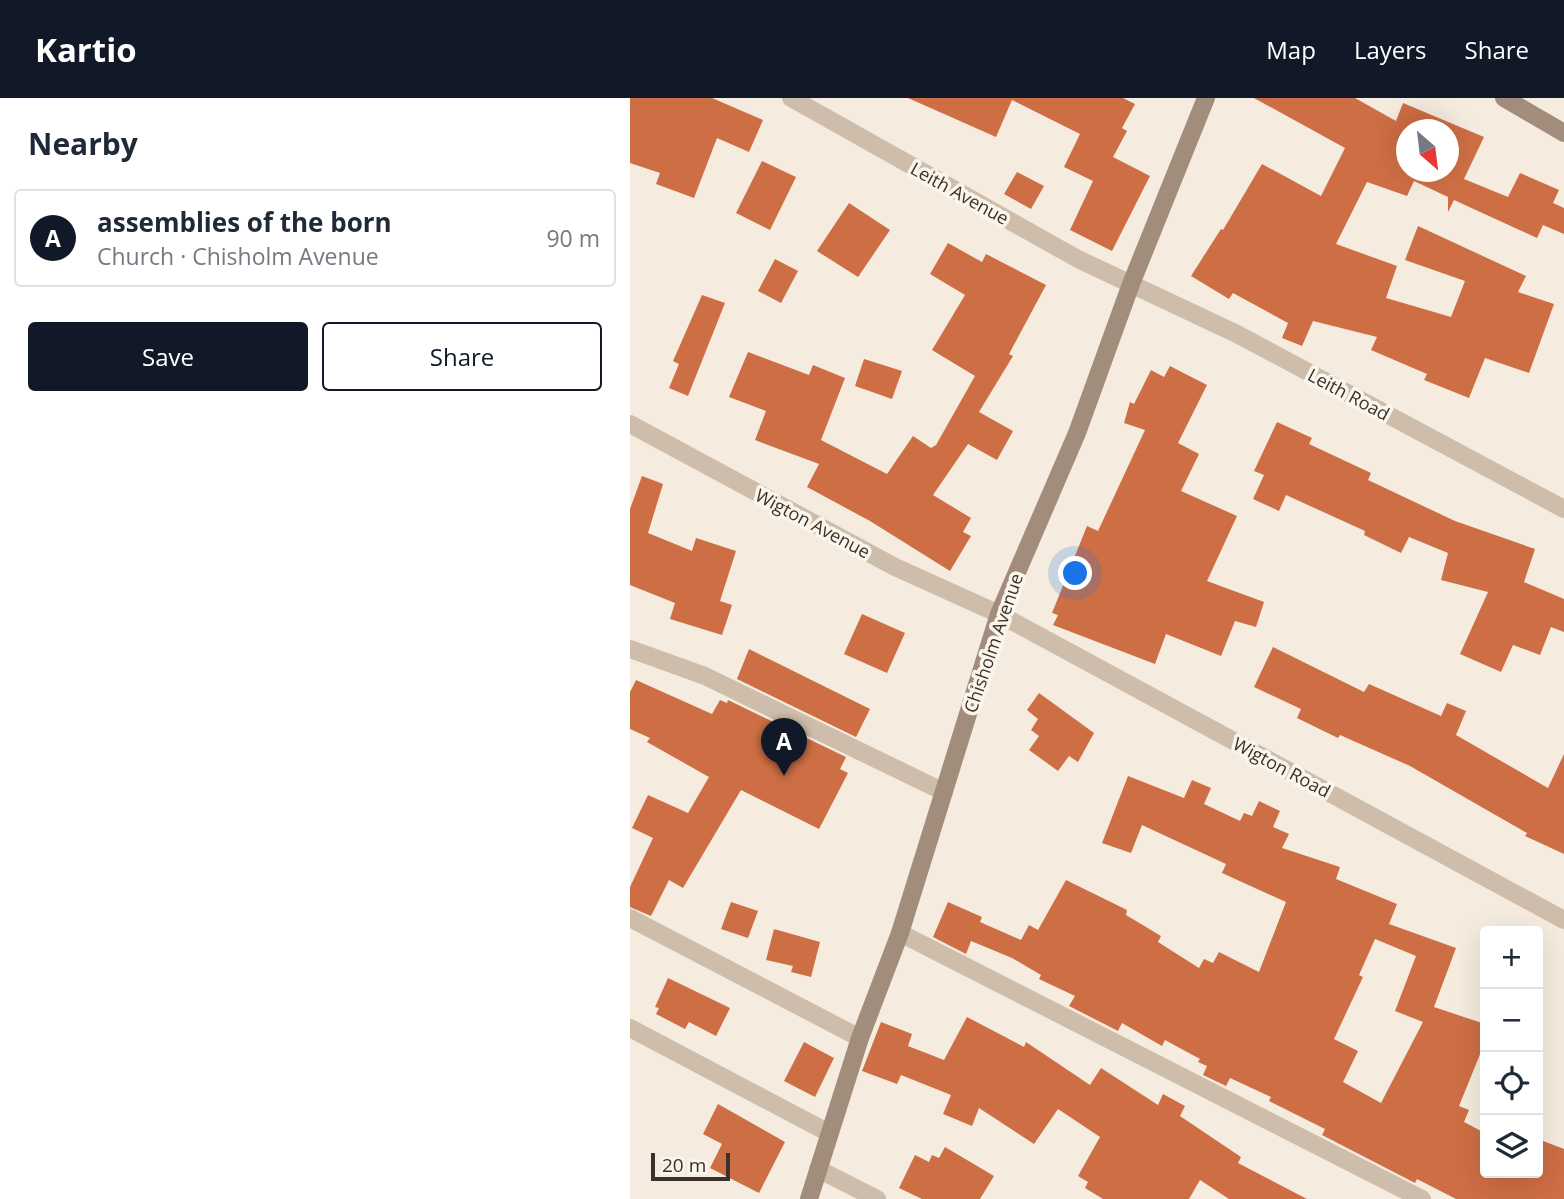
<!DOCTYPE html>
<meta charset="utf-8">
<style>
:root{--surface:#fff;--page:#f2f2f3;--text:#1f2937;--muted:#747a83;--line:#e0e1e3;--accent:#111827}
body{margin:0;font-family:"Open Sans",sans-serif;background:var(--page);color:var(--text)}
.controls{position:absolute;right:21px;bottom:21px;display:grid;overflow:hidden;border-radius:7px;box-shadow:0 7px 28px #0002}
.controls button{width:63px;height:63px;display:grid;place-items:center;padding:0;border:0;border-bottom:2px solid var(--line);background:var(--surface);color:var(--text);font:35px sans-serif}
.compass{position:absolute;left:766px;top:21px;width:63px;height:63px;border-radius:50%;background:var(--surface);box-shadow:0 7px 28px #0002;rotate:152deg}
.scale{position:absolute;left:21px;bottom:18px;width:79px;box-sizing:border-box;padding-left:7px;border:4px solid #3b302a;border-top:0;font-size:19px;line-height:24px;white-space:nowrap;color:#3b302a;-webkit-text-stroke:5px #fbf6ec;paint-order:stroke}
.you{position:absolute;left:446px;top:476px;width:24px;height:24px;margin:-18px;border:5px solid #fff;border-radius:50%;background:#1a73e8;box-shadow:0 0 0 10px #1a73e833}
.badge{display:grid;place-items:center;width:46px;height:46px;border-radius:50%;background:var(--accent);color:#fff;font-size:23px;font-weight:700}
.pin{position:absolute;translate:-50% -58px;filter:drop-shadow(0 2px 4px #0008)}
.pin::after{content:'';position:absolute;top:37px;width:24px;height:21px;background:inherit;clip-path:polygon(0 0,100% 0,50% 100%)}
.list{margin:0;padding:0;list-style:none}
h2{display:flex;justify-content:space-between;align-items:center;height:91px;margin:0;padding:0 28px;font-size:30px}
h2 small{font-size:23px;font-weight:400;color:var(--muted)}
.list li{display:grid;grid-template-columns:46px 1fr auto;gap:21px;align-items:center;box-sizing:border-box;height:98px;margin:0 14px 14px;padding:0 14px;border:2px solid var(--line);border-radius:7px}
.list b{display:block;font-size:26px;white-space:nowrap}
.list p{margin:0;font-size:23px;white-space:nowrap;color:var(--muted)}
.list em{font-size:23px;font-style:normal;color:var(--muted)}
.actions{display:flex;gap:14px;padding:21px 28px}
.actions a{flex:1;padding:16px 0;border:2px solid var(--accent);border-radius:7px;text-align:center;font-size:24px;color:var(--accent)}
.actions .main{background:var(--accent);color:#fff}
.icon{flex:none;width:38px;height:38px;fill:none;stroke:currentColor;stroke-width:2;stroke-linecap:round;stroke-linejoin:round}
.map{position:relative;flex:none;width:934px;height:1101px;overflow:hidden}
header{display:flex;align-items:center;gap:42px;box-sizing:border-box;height:98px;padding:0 35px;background:var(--accent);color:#fff}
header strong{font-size:33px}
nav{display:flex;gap:38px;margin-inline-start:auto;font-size:24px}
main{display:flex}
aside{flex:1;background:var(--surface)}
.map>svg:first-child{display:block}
.building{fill:#ce6e44;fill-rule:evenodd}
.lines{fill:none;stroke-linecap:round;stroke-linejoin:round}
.street{stroke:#cebdaa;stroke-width:18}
.secondary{stroke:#a28c7b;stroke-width:18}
.labels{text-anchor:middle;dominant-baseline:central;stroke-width:7;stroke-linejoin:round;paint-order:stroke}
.street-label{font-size:18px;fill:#3b302a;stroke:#fbf6ec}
</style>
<header>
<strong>Kartio</strong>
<nav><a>Map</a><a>Layers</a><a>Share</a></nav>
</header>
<main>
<aside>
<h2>Nearby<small></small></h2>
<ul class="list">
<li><span class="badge">A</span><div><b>assemblies of the born</b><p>Church · Chisholm Avenue</p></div><em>90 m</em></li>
</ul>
<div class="actions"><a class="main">Save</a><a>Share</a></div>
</aside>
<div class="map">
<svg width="934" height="1101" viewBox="0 0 934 1101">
<rect width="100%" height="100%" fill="#f5ecdf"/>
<g class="building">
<polygon points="0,0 82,0 133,22 119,54 87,40 64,100 26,86 30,75 0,65"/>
<polygon points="278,0 493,0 505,6 492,30 497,33 483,59 520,78 482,153 440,132 463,83 434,69 450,36 382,2 366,39"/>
<path d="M624 0H725L766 23 773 5 854 39 834 81 878 99 890 75 929 92 923 105 934 110V136L913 127 907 140 824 102 818 114V99L784 83 777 98 737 84 706 146 767 168 756 200 821 219 835 183 775 162 788 128 896 178 888 194 924 206 899 275 855 260 839 300 794 282 797 276 741 252 747 239 683 223 672 248 652 240 658 225 603 195 599 201 561 178 591 131 593 132 632 66 691 98 715 50ZM776 32H818V74H776Z"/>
<polygon points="132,63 166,79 140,132 106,115"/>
<polygon points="387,74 414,88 401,111 374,96"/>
<polygon points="219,105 260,132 228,179 187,153"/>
<polygon points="318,145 352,164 356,156 416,187 379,256 383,258 349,314 383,333 367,362 338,346 303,397 341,420 333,434 341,438 320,473 240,423 177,389 189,366 125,342 136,313 99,299 118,254 179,277 183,267 215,280 191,342 257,376 283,338 301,350 306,347 345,278 302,252 335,197 300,176"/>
<polygon points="145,161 168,173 151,205 128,193"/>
<polygon points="72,197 95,205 58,298 39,290 49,266 43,263"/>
<polygon points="234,261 272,273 262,301 225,288"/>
<polygon points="540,268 577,287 548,345 569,356 551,393 607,418 577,483 634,504 626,529 605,523 591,558 536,536 525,566 423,527 428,517 422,515 457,428 468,433 515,332 494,325 500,304 504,306 521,272 534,279"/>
<polygon points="647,324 682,340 679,346 741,375 738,382 825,423 905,451 894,484 934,501 934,534 921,529 910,557 883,547 871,574 830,556 858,494 811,482 818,455 779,439 771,455 734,437 735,433 656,397 649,413 623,401 634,377 624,373"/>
<polygon points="12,378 33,386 18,435 62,453 66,440 106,453 90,503 102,507 92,537 40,521 45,505 0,487 0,411"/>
<polygon points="232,516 275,535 257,575 214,556"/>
<polygon points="643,549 734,594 739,586 811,618 817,605 836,613 826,637 918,690 934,656 934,756 895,738 897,735 780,668 710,637 708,640 667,620 671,611 624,589"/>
<polygon points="119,551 240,611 226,639 107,581"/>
<polygon points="6,582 82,616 90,602 97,605 98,602 216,659 210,671 218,675 189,731 111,692 53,790 39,782 21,818 0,809 0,789 23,740 2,730 18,697 58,715 79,679 17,644 20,640 0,631 0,594"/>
<polygon points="409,595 464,635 448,664 439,658 428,673 399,652 409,638 401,632 408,621 397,612"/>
<path d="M498 678 554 700 562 682 581 690 574 706 610 723 614 715 622 718 629 703 650 713 643 729 659 736 652 750 710 769 706 781 767 806 759 826 826 850 804 909 855 926V944L829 1008 839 1012 834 1024 855 1035V1075H908V1041L934 1051V1101H826L787 1081 785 1085 692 1037 695 1031 639 1003 641 999 600 980 596 988 573 977 577 968 568 964 570 961 535 942 532 948 492 925 488 933 439 908 445 898 409 881 411 877 382 860 341 843 336 856 303 839 318 804 352 819 350 824 391 842 399 827 408 832 436 782 497 812 496 817 531 838 528 844 569 870 574 861 583 865 589 854 629 874 656 804 592 775 596 766 512 727 501 755 472 745ZM745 841 786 858 765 913 793 924 751 1005 713 984 728 953 704 941 733 879 729 877Z"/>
<polygon points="101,804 128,813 118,840 91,831"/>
<polygon points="144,831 190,844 181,879 161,874 163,868 136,862"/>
<polygon points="38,880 100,910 86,938 59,924 55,931 26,916 29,910 25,909"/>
<polygon points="337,919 394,949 396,944 460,987 471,970 528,1007 533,996 555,1008 550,1018 611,1059 608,1065 677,1101 599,1101 570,1082 559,1101 473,1101 455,1090 458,1084 448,1078 470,1039 428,1011 404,1046 349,1010 342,1028 313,1016 321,997 271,977 267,986 232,973 251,924 282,936 278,948 314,962"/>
<polygon points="174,944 204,960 185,999 154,983"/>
<polygon points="88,1006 155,1044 129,1095 80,1070 92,1046 73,1036"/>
<polygon points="315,1049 364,1078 350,1101 292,1101 269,1090 285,1057 299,1064 302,1057 309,1060"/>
</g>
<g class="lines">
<g class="street">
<polyline points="161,0 448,161 607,236 934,411"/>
<polyline points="0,326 265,469 369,516 934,822"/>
<polyline points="0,551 75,578 314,694"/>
<polyline points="0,820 230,940"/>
<polyline points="270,835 792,1101"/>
<polyline points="0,930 199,1035"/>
<polyline points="188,1071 247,1101"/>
</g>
<g class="secondary">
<polyline points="874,0 934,35"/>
<polyline points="179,1101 230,940 270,835 369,516 447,335 501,186 576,0"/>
</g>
</g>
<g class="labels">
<g class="street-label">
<text transform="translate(330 95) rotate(29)">Leith Avenue</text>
<text transform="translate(719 296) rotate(28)">Leith Road</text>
<text transform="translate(183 425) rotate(28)">Wigton Avenue</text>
<text transform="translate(363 545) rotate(-71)">Chisholm Avenue</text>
<text transform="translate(652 669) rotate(28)">Wigton Road</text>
</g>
</g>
</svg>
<div class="controls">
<button>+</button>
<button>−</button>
<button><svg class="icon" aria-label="locate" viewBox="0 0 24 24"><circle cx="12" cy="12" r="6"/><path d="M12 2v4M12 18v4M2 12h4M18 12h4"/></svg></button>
<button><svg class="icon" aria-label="layers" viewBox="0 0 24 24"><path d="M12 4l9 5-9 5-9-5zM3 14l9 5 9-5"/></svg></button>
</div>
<svg class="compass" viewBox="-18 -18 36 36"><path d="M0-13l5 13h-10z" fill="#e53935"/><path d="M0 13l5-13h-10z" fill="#747a83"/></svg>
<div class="scale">20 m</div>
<div class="you"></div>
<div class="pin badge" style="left:154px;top:678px">A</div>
</div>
</main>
